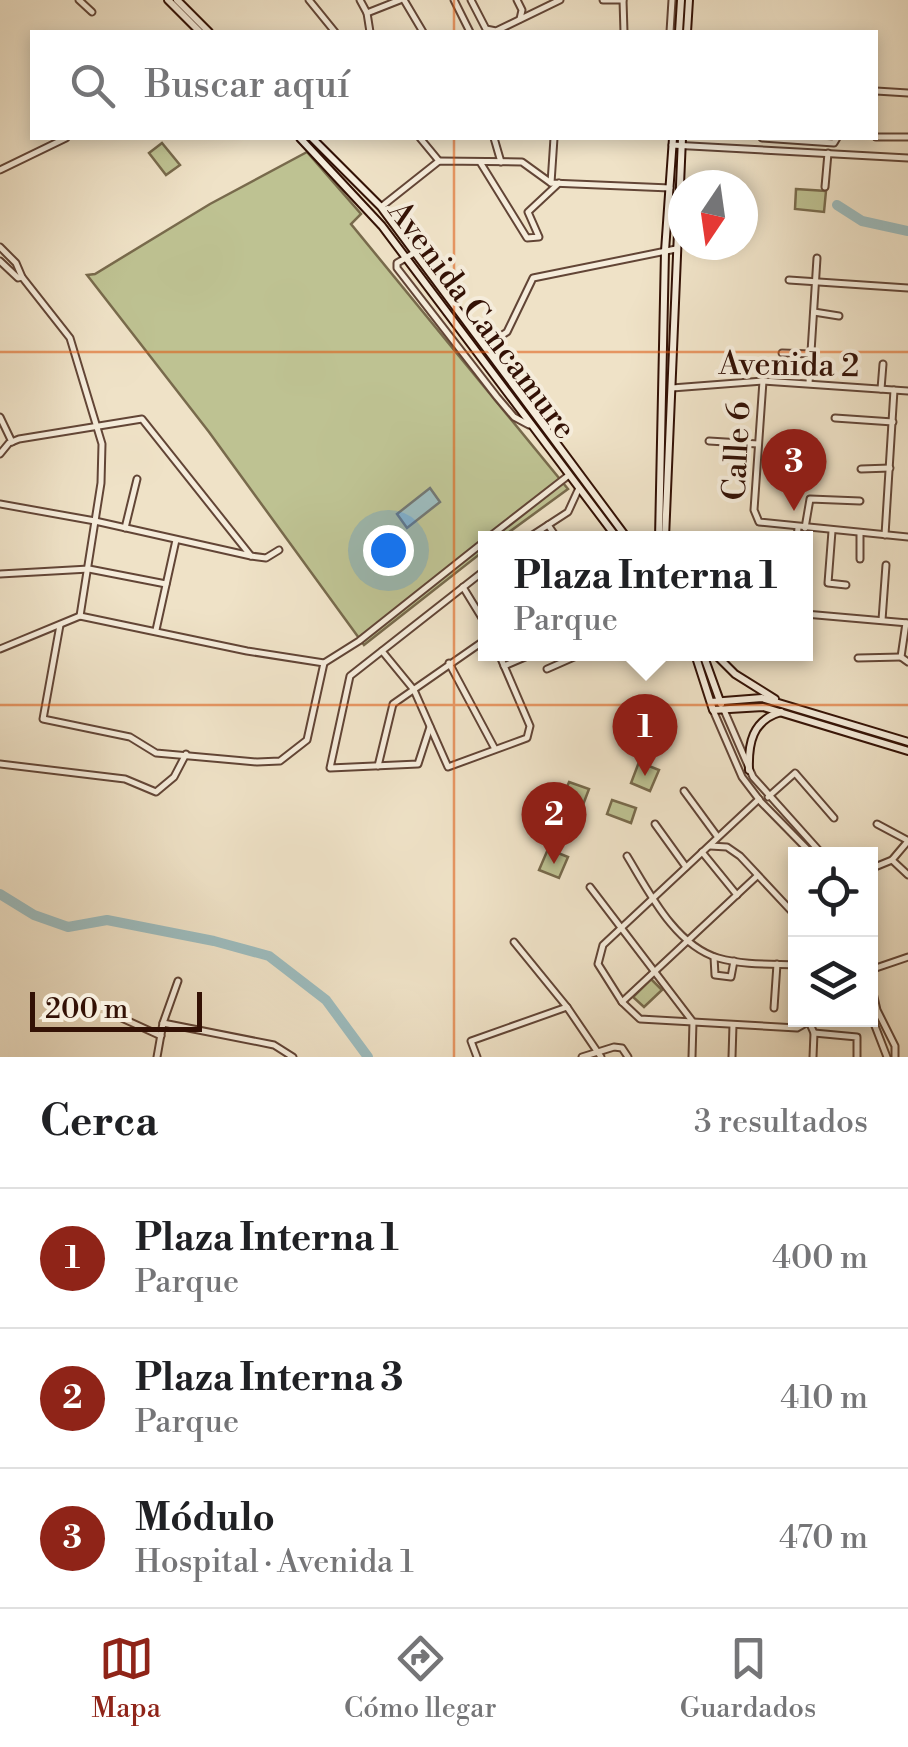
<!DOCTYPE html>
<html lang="es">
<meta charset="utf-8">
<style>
:root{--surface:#fff;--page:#f6f6f6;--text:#202124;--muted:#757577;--line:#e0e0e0;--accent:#8f2418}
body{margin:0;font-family:"Libre Bodoni",serif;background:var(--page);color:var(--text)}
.controls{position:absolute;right:30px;bottom:30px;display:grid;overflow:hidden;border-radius:0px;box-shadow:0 5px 15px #0003}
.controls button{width:90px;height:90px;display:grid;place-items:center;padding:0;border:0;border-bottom:2px solid var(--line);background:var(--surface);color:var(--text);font:50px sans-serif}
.compass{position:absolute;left:668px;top:170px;width:90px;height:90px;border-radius:50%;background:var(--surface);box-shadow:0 5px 15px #0003;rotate:193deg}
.scale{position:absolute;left:30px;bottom:25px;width:172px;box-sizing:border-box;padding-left:10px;border:5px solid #331105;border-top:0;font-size:28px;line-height:35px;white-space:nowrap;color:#331105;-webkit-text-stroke:8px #f5ecdb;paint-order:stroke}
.you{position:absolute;left:388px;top:550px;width:35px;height:35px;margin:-25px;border:8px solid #fff;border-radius:50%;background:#1a73e8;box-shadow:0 0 0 15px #1a73e833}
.badge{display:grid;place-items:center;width:65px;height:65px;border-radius:50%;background:var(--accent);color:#fff;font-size:32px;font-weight:700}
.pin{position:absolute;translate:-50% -82px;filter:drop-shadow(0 2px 5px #0008)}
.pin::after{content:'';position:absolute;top:52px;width:35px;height:30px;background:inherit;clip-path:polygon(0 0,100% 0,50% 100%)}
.popup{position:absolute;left:478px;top:531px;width:335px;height:130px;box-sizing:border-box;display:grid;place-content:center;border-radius:0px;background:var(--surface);filter:drop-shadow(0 2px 8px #0005);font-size:32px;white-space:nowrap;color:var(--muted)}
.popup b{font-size:38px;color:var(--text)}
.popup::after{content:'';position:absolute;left:50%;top:100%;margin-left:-20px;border:20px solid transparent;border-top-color:var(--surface)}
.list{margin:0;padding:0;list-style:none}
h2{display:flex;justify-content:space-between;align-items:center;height:130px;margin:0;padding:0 40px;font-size:42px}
h2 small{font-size:32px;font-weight:400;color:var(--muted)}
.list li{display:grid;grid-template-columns:65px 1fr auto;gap:30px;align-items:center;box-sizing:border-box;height:140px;padding:0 40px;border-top:2px solid var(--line)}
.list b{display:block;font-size:38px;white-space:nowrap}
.list p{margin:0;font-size:32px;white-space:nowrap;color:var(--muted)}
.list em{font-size:32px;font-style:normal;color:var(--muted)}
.icon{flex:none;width:55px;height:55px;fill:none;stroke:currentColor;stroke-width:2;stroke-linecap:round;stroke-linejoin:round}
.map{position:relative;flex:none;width:908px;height:1057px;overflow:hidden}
.search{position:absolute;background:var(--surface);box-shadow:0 5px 15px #0003;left:30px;right:30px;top:30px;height:110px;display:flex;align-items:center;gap:25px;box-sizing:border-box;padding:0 35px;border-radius:0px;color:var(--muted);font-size:38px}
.sheet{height:550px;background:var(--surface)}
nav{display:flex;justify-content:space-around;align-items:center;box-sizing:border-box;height:140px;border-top:2px solid var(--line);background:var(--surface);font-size:28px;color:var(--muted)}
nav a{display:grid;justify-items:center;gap:5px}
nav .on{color:var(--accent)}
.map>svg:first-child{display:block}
.green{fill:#bec292;stroke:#786a4c;stroke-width:2.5}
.water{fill:#9dbcbe;stroke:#737874;stroke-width:2.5}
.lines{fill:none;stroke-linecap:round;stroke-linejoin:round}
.river{stroke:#9dbcbe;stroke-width:10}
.street-casing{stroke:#624536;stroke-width:9}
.secondary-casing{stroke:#331105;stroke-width:10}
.street{stroke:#f5ecdb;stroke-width:5}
.secondary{stroke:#f5ecdb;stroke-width:6}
.grid{fill:none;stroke:#df550c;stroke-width:2.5;stroke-opacity:0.55}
.labels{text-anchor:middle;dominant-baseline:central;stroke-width:8;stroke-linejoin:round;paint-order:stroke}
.street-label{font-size:32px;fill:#331105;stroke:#f5ecdb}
</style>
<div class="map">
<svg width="908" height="1057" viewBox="0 0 908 1057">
<rect width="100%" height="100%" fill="#efe2c7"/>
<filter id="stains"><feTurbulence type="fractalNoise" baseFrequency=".002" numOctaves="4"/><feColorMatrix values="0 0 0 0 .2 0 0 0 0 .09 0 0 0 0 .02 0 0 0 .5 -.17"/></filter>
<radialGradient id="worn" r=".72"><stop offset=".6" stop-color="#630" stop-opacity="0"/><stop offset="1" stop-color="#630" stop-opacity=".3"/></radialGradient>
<g class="green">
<polygon points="162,143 180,165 166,175 149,153"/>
<polygon points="307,152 361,214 351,224 568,489 501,538 485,538 485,550 364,645 209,432 87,275 95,274 210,204"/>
<polygon points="796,189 826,191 824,212 795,209"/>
<polygon points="639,762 659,770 650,791 631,783"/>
<polygon points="569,782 589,789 581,810 561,802"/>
<polygon points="612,800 636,808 631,823 607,814"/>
<polygon points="548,849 568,857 559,878 539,870"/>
<polygon points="651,979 662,990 644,1007 633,997"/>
</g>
<polygon class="water" points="430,488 440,502 407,528 397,514"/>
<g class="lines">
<g class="river">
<polyline points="837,205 862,221 908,231"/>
<polyline points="0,894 34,915 68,927 107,920 214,941 269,956 326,1000 368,1057"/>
</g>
<g class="street-casing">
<g id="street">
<polyline points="79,0 92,12"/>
<polyline points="309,0 335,32"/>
<polyline points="360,0 367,13 370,32"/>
<polyline points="404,0 423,32"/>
<polyline points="454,0 470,32"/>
<polyline points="471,0 486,29 496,31 560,0"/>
<polyline points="517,0 522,10 520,19"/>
<polyline points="603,0 623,0"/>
<polyline points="623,0 624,32"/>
<polyline points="367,13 400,0"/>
<polyline points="670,32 672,0"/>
<polyline points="876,91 908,93"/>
<polyline points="876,137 908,137"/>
<polyline points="420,138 439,161"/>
<polyline points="494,138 501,162"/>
<polyline points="762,138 834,143 837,138"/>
<polyline points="672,145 908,158"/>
<polyline points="480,162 527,238 539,237 528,212 559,183"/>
<polyline points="0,170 66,138"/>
<polyline points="551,183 554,138"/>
<polyline points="825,187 828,153"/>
<polyline points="381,207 439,161 522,162 551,183 670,188"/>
<polyline points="0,247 16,263 22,277 70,338 102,444 101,483 80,616"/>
<polyline points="414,253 397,263 397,268 497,397 514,417 529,425"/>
<polyline points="0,261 18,278 22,277"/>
<polyline points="789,280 908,288"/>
<polyline points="814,312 839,316"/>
<polyline points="485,346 507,332 533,278 676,249"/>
<polyline points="782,353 811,354"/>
<polyline points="763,381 754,510 759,522 908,537"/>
<polyline points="809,383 817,258"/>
<polyline points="672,388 763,381 908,391"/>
<polyline points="881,389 883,364"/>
<polyline points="0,417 12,442"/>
<polyline points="835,418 893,422"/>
<polyline points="709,441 758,444"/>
<polyline points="0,454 9,443 19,439 142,419 251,556"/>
<polyline points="861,469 890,468"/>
<polyline points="0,504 95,521 251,556 266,558 279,550"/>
<polyline points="548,525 557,538"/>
<polyline points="125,528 137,479"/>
<polyline points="805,528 810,499 860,501"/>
<polyline points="832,531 828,583 846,585"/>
<polyline points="885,535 894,390"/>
<polyline points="488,538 569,475"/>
<polyline points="528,538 568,512 579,488"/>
<polyline points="797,538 798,528"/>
<polyline points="860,559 860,534"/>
<polyline points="0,574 89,569 166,584"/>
<polyline points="463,587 485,623"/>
<polyline points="805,614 908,623"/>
<polyline points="882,620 886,565"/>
<polyline points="906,623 901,657 908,662"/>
<polyline points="60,625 43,719 130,737 156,753 257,762 280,761 307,740 324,663"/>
<polyline points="156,630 176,540"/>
<polyline points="0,649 80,616 247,651 324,663 359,641 485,541"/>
<polyline points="382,651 414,690 448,767 527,738 530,726 499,654"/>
<polyline points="858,658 901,657"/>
<polyline points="449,663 495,749"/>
<polyline points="504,666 532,654"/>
<polyline points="547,669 581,654"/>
<polyline points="713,710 742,777 761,802 812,854"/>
<polyline points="724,710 753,777 822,854"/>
<polyline points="430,727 418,764 330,768 350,676 485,570"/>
<polyline points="0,764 125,779 156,792 174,777 186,754"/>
<polyline points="378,766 393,704 485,640"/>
<polyline points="684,791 717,836"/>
<polyline points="768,797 795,773 834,818"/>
<polyline points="759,799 603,945 598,964 622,1002 640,1019 797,1028 813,1019"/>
<polyline points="655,824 686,867"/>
<polyline points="877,824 907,840"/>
<polyline points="710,846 727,847 740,856 796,916"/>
<polyline points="702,852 737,895"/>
<path d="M627 856C649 892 675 945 718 958 743 965 770 964 796 965"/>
<polyline points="892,860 908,875"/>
<polyline points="870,869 892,860 908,841"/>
<polyline points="590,887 693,1022 692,1057"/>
<polyline points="514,942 567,1007 601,1057"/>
<polyline points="714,957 715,975 731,977 734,961"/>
<polyline points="870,970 908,957"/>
<polyline points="870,980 877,1010 895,1046 895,1057"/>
<polyline points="622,1002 757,876"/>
<polyline points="774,1008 777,964"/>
<polyline points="870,1013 887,1057"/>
<polyline points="115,1015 161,1036"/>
<polyline points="163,1023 274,1045 293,1057"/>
<polyline points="810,1024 814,1033 813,1057"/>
<polyline points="814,1033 857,1037 857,1057"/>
<polyline points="157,1057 163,1023 178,981"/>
<polyline points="477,1057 471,1041 567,1007"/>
<polyline points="582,1057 614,1047 622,1048 628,1057"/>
<polyline points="732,1057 733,1025"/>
</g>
</g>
<g class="secondary-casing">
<g id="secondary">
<polyline points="168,0 200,32"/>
<polyline points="177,0 209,32"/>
<polyline points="679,32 681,0"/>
<polyline points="687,32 689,0"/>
<polyline points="300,138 382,226 617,538"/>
<polyline points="312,138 381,207 627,538"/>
<polyline points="659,538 665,251 673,138"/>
<polyline points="665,538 682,138"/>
<polyline points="695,654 713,710 763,707 908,751"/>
<polyline points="703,654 721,704"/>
<polyline points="715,654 735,674 775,699"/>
<polyline points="711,702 762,698 908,742"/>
<path d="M749 770C748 744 752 720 781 712"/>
</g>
</g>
<use href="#street" class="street"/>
<use href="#secondary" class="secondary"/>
</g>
<path class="grid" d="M454 0V32M454 138V1057M0 352H908M0 705H908"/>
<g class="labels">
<g class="street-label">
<text transform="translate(482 320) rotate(53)">Avenida Cancamure</text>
<text transform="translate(789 365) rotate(1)">Avenida 2</text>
<text transform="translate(737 451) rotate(-87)">Calle 6</text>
</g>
</g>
<rect width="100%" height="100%" filter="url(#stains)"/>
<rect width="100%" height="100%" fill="url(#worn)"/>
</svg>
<div class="controls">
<button><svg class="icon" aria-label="locate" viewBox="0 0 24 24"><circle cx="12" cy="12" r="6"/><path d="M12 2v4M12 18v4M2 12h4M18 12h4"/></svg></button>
<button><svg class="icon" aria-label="layers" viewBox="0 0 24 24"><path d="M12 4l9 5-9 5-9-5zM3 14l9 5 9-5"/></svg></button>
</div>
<svg class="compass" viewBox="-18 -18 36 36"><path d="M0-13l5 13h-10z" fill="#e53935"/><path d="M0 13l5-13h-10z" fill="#757577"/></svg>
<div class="scale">200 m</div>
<div class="you"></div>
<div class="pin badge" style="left:645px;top:776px">1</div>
<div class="popup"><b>Plaza Interna 1</b>Parque</div>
<div class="pin badge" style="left:554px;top:864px">2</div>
<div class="pin badge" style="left:794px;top:511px">3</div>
<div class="search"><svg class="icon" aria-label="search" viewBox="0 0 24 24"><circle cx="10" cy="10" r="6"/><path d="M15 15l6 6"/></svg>Buscar aquí</div>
</div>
<section class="sheet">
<h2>Cerca<small>3 resultados</small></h2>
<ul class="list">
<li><span class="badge">1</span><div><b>Plaza Interna 1</b><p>Parque</p></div><em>400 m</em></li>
<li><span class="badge">2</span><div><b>Plaza Interna 3</b><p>Parque</p></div><em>410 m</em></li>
<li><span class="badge">3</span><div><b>Módulo</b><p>Hospital · Avenida 1</p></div><em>470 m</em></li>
</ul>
</section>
<nav>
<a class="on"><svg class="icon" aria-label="map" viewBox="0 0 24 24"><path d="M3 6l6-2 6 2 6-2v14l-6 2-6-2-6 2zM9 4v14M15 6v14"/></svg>Mapa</a>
<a><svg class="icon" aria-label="directions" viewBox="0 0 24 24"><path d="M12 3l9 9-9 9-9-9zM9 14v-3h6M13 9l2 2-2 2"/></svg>Cómo llegar</a>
<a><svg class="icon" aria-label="saved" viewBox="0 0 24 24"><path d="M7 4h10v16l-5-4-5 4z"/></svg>Guardados</a>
</nav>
